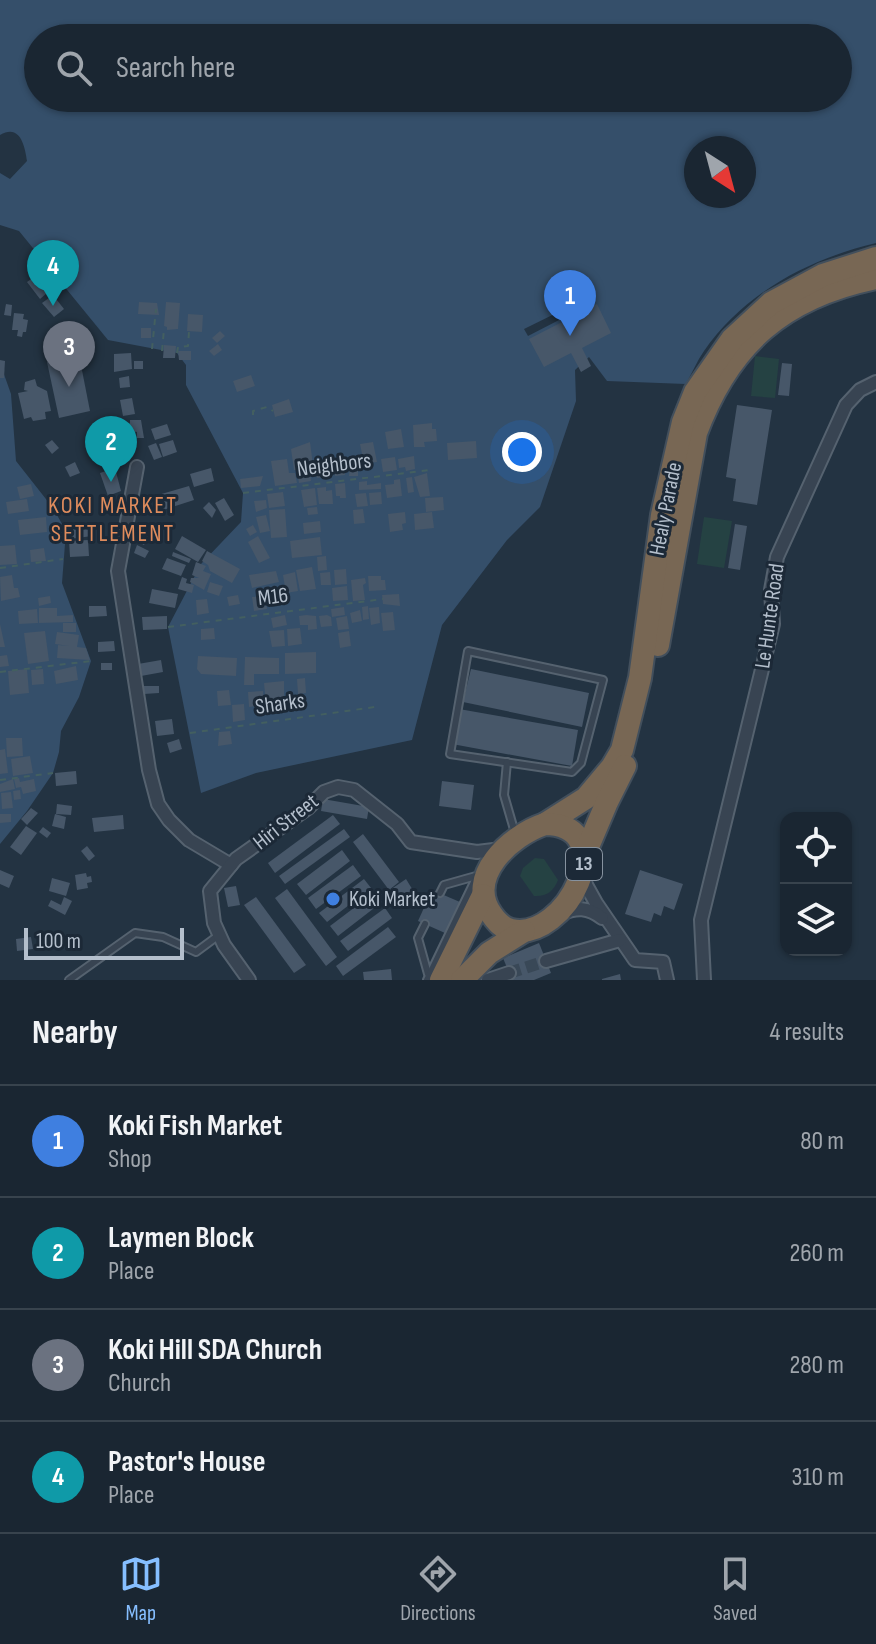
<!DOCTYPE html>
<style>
:root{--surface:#1a2632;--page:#27323e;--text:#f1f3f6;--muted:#9fa5ac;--line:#38434d;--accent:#86beff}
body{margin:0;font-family:"Sofia Sans Condensed",sans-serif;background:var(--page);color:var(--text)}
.controls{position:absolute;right:24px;bottom:24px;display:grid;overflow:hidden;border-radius:16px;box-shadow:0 2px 6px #0004}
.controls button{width:72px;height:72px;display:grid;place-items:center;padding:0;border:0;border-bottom:2px solid var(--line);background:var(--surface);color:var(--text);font:40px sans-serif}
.compass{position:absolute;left:684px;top:136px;width:72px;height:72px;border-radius:50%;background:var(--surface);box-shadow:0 2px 6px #0004;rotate:144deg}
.scale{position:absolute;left:24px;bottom:20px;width:160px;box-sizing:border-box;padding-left:8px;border:4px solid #b4bfcc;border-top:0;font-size:22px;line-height:28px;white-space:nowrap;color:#b4bfcc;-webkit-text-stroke:6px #1c2937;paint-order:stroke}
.you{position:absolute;left:522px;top:452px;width:28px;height:28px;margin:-20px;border:6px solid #fff;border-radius:50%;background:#1a73e8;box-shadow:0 0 0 12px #1a73e833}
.badge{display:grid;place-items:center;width:52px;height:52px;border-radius:50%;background:var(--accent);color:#fff;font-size:26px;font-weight:700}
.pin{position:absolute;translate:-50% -66px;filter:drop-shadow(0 2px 4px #0008)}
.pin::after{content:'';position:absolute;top:42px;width:28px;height:24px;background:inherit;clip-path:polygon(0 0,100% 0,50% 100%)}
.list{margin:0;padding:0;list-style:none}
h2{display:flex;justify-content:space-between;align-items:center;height:104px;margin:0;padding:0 32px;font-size:34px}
h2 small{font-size:26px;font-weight:400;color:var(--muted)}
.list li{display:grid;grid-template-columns:52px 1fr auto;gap:24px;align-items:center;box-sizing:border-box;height:112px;padding:0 32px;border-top:2px solid var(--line)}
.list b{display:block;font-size:30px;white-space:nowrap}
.list p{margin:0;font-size:26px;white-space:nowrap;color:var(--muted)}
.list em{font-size:26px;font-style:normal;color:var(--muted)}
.icon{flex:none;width:44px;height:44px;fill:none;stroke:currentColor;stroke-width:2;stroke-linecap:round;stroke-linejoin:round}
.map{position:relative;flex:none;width:876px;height:980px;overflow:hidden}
.search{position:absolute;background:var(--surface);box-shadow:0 2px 6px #0004;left:24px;right:24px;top:24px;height:88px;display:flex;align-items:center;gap:20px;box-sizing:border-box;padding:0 28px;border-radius:44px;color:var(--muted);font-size:30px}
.sheet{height:552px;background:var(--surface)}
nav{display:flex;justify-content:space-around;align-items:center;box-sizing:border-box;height:112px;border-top:2px solid var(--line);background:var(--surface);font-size:22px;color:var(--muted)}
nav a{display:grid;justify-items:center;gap:4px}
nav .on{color:var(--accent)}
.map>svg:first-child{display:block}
.green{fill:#254243}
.water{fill:#354f6a;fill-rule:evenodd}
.pier{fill:#233342}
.building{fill:#475769}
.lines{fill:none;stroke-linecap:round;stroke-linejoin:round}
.street-tunnel{stroke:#394857;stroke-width:12;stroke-dasharray:12 6;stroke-linecap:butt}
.lane-casing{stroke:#55626f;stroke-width:10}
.street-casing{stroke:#55626f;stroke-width:16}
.highway-casing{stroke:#424f5c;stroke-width:26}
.path{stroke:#435f60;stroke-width:2;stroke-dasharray:6 6;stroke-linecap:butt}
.lane{stroke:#384452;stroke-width:6}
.street{stroke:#384452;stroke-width:12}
.highway{stroke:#786754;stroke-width:22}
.shop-dot{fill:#3f7fe0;stroke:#1c2937;stroke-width:3}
.labels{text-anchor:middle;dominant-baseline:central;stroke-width:6;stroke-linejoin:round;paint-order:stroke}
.shield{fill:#1c2937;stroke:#86929f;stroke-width:2}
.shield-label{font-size:20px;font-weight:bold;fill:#b4bfcc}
.street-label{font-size:22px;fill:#b4bfcc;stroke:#1c2937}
.poi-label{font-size:22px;fill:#b4bfcc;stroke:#1c2937;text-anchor:start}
.neighbourhood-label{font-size:24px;letter-spacing:2px;fill:#df8c5d;stroke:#1c2937}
</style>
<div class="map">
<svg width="876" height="980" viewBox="0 0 876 980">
<rect width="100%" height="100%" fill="#233342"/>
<g class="green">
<polygon points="755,356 779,359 775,398 751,396"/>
<polygon points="704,517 732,521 724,568 697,564"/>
<path d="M535 858 544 859 558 880C554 891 546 897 534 896L520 876 523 868Z"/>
</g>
<g class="water">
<path d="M0 0H876V243C809 259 744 293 704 351 697 361 692 373 686 384L607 381 589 357 575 370 576 401 540 507 507 540 442 625 412 740 256 773 201 793 168 627 201 564 241 522 243 493 186 385V365L177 353 108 340 19 231 0 225V173L10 179 27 161C25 146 20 123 0 135ZM38 38H838V98H38ZM696 148H744V196H696Z"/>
<polygon points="0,363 11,394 16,461 53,508 66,531 62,583 91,661 79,697 61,731 59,752 53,773 27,811 0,844"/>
</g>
<polygon class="pier" points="589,297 592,303 528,336 524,329"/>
<g class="building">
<polygon points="34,277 47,293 40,299 27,282"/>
<polygon points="53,295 64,309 54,317 42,303"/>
<polygon points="139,302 157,303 159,315 138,314"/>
<polygon points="166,302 180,303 178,329 167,330 167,327 164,326"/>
<polygon points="6,304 12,305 11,316 4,315"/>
<polygon points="597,304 611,333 582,348 591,366 581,372 571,353 544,367 529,339"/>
<polygon points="14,313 24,314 23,319 28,320 26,332 23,332 22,337 17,336 18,330 12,330"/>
<polygon points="188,314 203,315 202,332 187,331"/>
<rect x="141" y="328" width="10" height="10"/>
<polygon points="220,331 225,336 217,343 212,338"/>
<polygon points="218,344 222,350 214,356 209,351"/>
<polygon points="164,345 176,346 175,358 163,358"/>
<polygon points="178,351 191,351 191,360 179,360"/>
<polygon points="131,353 132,369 114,372 114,354"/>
<polygon points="79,355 90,411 59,418 47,362"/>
<polygon points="0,360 5,361 4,378 0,378"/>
<rect x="134" y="361" width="9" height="8"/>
<polygon points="782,363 792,364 789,396 778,395"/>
<polygon points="251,375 255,386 237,392 233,381"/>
<polygon points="129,376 130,387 120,388 119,378"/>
<polygon points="35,379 37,386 47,391 51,411 45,412 46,419 33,421 31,417 24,419 18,393 28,391 24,390 25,382"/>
<polygon points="132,398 135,414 123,416 120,400"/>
<polygon points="289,399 293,412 275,417 272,405"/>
<polygon points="737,405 772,410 757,505 733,501 736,479 726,477"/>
<polygon points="130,420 141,420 144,438 137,438 137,432 130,431"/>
<polygon points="432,423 432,429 436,429 437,441 424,442 425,447 414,447 413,425"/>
<polygon points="167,424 171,435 155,440 151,429"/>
<polygon points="119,425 129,425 128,447 117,446 116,456 96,454 97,439 118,441"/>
<polygon points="401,429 404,447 388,449 385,432"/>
<polygon points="52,440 59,448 52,454 45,445"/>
<polygon points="173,440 177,452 163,457 159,444"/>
<polygon points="476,441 477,458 448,460 447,443"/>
<polygon points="310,442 314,473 310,473 311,481 299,483 297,470 294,470 291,449"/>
<polygon points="373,442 377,462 364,464 360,444"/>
<polygon points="156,443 162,457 154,460 148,446"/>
<polygon points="414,456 415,469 406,471 405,467 399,468 398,459"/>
<polygon points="395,457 397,470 383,472 381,459"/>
<polygon points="287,459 289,473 295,473 297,483 275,486 271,461"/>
<polygon points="343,460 345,475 335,476 333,462"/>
<polygon points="75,462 80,473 70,477 65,467"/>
<polygon points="350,463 358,464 358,476 349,476"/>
<polygon points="115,468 121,491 108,496 100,473"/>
<polygon points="211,468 214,481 194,487 190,474"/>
<polygon points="327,468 329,476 317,478 315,469"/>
<polygon points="427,473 430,496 420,497 414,477"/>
<polygon points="263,476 260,486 241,488 240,479"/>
<polygon points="412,477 414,492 408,493 406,478"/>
<polygon points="400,479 402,496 387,498 385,485 394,484 394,480"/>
<polygon points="367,481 367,485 381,483 381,489 359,490 359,482"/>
<polygon points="345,483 346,498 340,498 340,496 336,496 335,484"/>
<polygon points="31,484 34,496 20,499 17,487"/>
<polygon points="189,486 194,500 163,510 158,495"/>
<polygon points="326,487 326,491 332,490 333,504 319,504 317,488"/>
<polygon points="315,488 317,505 304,507 301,490"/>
<polygon points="283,492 285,506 269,508 267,494"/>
<polygon points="381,492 382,504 370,505 369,493"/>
<polygon points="366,493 368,506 357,507 355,494"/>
<polygon points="443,497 444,510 426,512 425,498"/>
<polygon points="224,498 234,515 225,521 215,503"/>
<polygon points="27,499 29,511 8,514 6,502"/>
<polygon points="266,500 267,508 256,512 254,501"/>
<polygon points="209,502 216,510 212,518 203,508"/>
<polygon points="317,507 318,514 308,515 307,508"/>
<polygon points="285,509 287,537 271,538 269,510"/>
<polygon points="363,509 365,523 354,524 353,510"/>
<polygon points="405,512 406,523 402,524 403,530 390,532 388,514"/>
<polygon points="432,512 434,528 415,530 414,514"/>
<polygon points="266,515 270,531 260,533 256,517"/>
<polygon points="46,517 47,532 20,535 18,520"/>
<polygon points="320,521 321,532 304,534 303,523"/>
<polygon points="90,522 92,536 70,539 68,525"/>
<polygon points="735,524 747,526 740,570 728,568"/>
<polygon points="253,525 257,532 250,536 246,529"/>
<polygon points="138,535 147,539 144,545 135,540"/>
<polygon points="182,536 206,550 198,562 175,549"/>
<polygon points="258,536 270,558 259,563 248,542"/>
<polygon points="320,537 322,555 292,558 290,541"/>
<polygon points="88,540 89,556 70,557 69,541"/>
<polygon points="15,545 17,564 0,565 0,546"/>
<polygon points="137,545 149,551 145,558 134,553"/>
<polygon points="44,548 46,561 31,562 30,550"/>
<polygon points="207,551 240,569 232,583 210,571 208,565 202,561"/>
<polygon points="173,552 191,559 189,563 172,556"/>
<polygon points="326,556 327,570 318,571 317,557"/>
<polygon points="167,558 186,565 181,576 162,569"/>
<polygon points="196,562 206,566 203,571 211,574 204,590 190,582 191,578 199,578 192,575"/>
<polygon points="312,567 316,589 300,591 296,570"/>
<polygon points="346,569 347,584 335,585 334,570"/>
<polygon points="276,571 279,582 252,588 249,575"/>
<polygon points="295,572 298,591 286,593 283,575"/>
<polygon points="330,572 331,585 321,585 320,573"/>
<polygon points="12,575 14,588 18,588 20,597 1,601 0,577"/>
<polygon points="368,576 381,576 381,580 385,580 386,590 369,591"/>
<polygon points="182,577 187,579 186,583 194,585 192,593 178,589"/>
<polygon points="365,578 366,583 363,585 365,600 353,601 351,580"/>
<polygon points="210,582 223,586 219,596 207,592"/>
<polygon points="347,586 348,600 333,601 332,588"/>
<polygon points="152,589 178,594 175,608 149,603"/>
<polygon points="399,594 400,606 383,604 382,595"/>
<polygon points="238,595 240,604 229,606 227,597"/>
<polygon points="50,596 51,603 39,606 38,598"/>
<polygon points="265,596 267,609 254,611 252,597"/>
<polygon points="207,599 209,613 197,615 196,600"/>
<polygon points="89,606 106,606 107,616 89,617"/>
<polygon points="368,606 369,619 363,620 362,607"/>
<polygon points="344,607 345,615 332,617 331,609"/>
<polygon points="379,607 380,623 371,625 369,608"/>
<polygon points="39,608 57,608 57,616 73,615 73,622 39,623"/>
<polygon points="37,609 38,623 19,624 18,611"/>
<polygon points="360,610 362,621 352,623 350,613"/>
<polygon points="393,612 395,630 383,631 381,613"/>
<polygon points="285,615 287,625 273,628 271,618"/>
<polygon points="306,615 316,616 317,629 308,630 308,625 300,625 299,616"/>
<polygon points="327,615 331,617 332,626 321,627 319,616"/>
<polygon points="167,616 167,629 143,630 142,617"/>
<polygon points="347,616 349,629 338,630 336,618"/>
<rect x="63" y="623" width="13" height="9"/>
<polygon points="0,624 5,647 0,647"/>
<polygon points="214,628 215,639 201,640 201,629"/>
<polygon points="300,628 302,644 288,646 287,629"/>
<polygon points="284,630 285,646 272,647 269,631"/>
<polygon points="45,631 49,661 28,664 24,633"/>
<polygon points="349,631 351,646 340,648 338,633"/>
<polygon points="57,632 79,635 77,647 86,648 90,660 57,658 58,645 69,646 55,644"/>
<polygon points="114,641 115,651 98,652 98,642"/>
<polygon points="316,652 316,673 285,674 285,653"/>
<polygon points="7,655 9,666 0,667 0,656"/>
<polygon points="198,656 237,658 236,676 201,674 197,669"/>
<polygon points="245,657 279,658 279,674 254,674 254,685 244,685"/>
<polygon points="161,660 163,672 141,676 138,664"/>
<rect x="101" y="663" width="11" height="7"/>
<polygon points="76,666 78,680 56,684 54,671"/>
<polygon points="27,669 29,693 10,695 8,671"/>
<polygon points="43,669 44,684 32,685 31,670"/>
<polygon points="471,669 589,693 582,727 463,702"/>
<polygon points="305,678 306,693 298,694 297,679"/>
<polygon points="284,681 284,702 266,704 264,683"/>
<polygon points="144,686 159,686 159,693 144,694"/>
<polygon points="229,690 231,705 218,706 217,691"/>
<polygon points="263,691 264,705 249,707 248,692"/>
<polygon points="244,704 245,720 233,722 232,705"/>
<polygon points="459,709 578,730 572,766 452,744"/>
<polygon points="172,719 174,734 157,736 155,721"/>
<polygon points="230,731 232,744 218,746 219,732"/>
<polygon points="6,738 22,738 23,756 7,757"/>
<polygon points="179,739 182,749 170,753 167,743"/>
<polygon points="5,749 8,773 0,774 0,750"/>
<polygon points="30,756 33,773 13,776 11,759"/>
<polygon points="76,771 77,784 56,786 55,773"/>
<polygon points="19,778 20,782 34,779 36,791 23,794 21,787 16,788 14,779"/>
<polygon points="13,779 15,789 0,792 0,784"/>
<polygon points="442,781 474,785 471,810 439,806"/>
<polygon points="20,790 21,799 14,800 13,791"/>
<polygon points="11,792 13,808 2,809 1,793"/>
<polygon points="323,799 369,807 367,819 321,811"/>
<polygon points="57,804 72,806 71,815 56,814"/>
<polygon points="31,808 38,813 27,825 21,819"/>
<polygon points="0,814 11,814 11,822 0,823"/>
<polygon points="55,814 66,817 64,829 52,826"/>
<polygon points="123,815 124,829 94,832 92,818"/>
<polygon points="333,815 340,824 275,873 268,863"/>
<polygon points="26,826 37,833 21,855 10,847"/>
<polygon points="43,827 51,833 47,838 39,832"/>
<polygon points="344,829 350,837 285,884 279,876"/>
<polygon points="363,834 399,882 389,890 353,842"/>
<polygon points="87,846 95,856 89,861 81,851"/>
<polygon points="342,850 350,861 306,895 297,884"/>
<polygon points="353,865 361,876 316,909 308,898"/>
<polygon points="0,870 14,876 9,888 0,884"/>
<polygon points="640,870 683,884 674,910 664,906 661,916 654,913 651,922 625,914"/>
<polygon points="86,873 87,877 91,876 92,882 87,883 88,888 77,890 75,875"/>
<polygon points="52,878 70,883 66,896 49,891"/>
<polygon points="364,879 371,888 327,922 319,913"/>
<polygon points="406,879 414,892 396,905 387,892"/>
<polygon points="236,886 240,905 228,907 224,888"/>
<polygon points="287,889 337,957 326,966 275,898"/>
<polygon points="432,890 460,902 445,933 418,921"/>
<polygon points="375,892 382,902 338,936 330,926"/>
<polygon points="64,897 72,901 65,915 48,906 51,900 61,905"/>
<polygon points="256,897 306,965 294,973 244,905"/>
<polygon points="385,908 392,918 348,951 340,941"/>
<polygon points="388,927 396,937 343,976 336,966"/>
<polygon points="31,937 33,949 17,951 16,939"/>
<polygon points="539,943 551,973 534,980 512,980 503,958"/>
<polygon points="391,969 392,980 364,980 363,972"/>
<polygon points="620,974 621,980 602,980 602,979"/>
</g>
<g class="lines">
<polyline class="street-tunnel" points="509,973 546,961"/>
<g class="lane-casing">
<g id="lane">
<polygon points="468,651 603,680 581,763 572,772 450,754"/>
<polyline points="507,762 504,795 515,833"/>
<polyline points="440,893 444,885 476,876"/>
<polyline points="425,924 418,938 428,974"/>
<polyline points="69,980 135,933 163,937 196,952 219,935"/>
<polyline points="427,980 477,876"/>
</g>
</g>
<g class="street-casing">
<g id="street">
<polyline points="137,467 118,571 149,770 158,804 169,820 189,840 231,865"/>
<polyline points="581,876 596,903 635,960 663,962 667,980"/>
<path d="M560 914C577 907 588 907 602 918"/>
<polyline points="546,961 620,940"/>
<polyline points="249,980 224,945 214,923 210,891 236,859 308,808 324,792 338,787 354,790 397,824 411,842 477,852 502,849"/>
<polyline points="488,980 509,973"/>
<polyline points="704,980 701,920 773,624 771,590 777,557 846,405 860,390 876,382"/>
</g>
</g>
<g class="highway-casing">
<g id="highway">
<path d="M658 645 696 433C729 344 783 297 876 278"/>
<polyline points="545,824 586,798 612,767 622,750 640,678 662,515 683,422 695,392 732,339 771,303 823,275 876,258"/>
<path d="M545 824C624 825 566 943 511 930 502 928 497 922 492 915 464 877 511 835 545 824Z"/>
<polyline points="585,854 607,802 625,766"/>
<polyline points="441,980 483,895"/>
<polyline points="462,980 489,953 524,931"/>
</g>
</g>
<g class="path">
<polyline points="152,349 156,309"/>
<polyline points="162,351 164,329"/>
<polyline points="177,353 178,347 188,346 189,332"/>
<polyline points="253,415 253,411 267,407 273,411"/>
<polyline points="243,493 430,470"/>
<polyline points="0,568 63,559"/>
<polyline points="168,627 383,599"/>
<polyline points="0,672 91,661"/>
<polyline points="190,733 375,707"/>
<polyline points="0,780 53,773"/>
</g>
<use href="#lane" class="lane"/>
<use href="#street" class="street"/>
<use href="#highway" class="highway"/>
</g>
<circle class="shop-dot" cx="333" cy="899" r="8"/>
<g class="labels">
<rect class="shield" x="566" y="848" width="36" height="32" rx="6"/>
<g class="shield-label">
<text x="584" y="864">13</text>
</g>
<g class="street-label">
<text transform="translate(334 465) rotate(-7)">Neighbors</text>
<text transform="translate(666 509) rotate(-79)">Healy Parade</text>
<text transform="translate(273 597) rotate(-7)">M16</text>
<text transform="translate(770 616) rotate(-82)">Le Hunte Road</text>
<text transform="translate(280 704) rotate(-8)">Sharks</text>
<text transform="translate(286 822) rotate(-38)">Hiri Street</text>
</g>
<g class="poi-label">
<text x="349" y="899">Koki Market</text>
</g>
<g class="neighbourhood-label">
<text x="113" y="505">KOKI MARKET<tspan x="113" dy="28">SETTLEMENT</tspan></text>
</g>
</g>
</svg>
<div class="controls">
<button><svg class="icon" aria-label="locate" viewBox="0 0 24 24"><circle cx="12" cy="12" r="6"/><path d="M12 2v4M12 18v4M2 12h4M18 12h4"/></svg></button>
<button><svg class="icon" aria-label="layers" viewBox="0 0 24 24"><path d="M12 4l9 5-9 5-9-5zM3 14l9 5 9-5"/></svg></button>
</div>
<svg class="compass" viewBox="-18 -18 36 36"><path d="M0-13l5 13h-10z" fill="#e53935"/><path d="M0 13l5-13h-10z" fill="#9fa5ac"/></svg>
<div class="scale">100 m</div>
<div class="you"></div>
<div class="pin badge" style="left:570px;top:336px;background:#3f7fe0">1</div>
<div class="pin badge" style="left:111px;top:482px;background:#0f9aa8">2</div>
<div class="pin badge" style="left:69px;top:387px;background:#6b7280">3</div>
<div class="pin badge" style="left:53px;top:306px;background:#0f9aa8">4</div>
<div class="search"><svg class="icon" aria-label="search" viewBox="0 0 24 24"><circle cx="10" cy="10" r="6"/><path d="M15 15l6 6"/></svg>Search here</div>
</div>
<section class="sheet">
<h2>Nearby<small>4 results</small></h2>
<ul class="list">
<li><span class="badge" style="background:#3f7fe0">1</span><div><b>Koki Fish Market</b><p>Shop</p></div><em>80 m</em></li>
<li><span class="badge" style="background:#0f9aa8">2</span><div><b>Laymen Block</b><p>Place</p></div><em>260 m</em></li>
<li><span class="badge" style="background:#6b7280">3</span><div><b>Koki Hill SDA Church</b><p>Church</p></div><em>280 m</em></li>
<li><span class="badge" style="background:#0f9aa8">4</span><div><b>Pastor's House</b><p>Place</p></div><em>310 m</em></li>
</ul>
</section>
<nav>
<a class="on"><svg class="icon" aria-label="map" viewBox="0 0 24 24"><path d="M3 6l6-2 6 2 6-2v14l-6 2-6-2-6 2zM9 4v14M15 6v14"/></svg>Map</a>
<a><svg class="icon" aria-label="directions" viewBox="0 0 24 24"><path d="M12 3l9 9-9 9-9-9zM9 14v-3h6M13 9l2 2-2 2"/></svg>Directions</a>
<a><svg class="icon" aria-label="saved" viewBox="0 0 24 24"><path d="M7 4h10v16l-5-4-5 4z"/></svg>Saved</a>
</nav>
